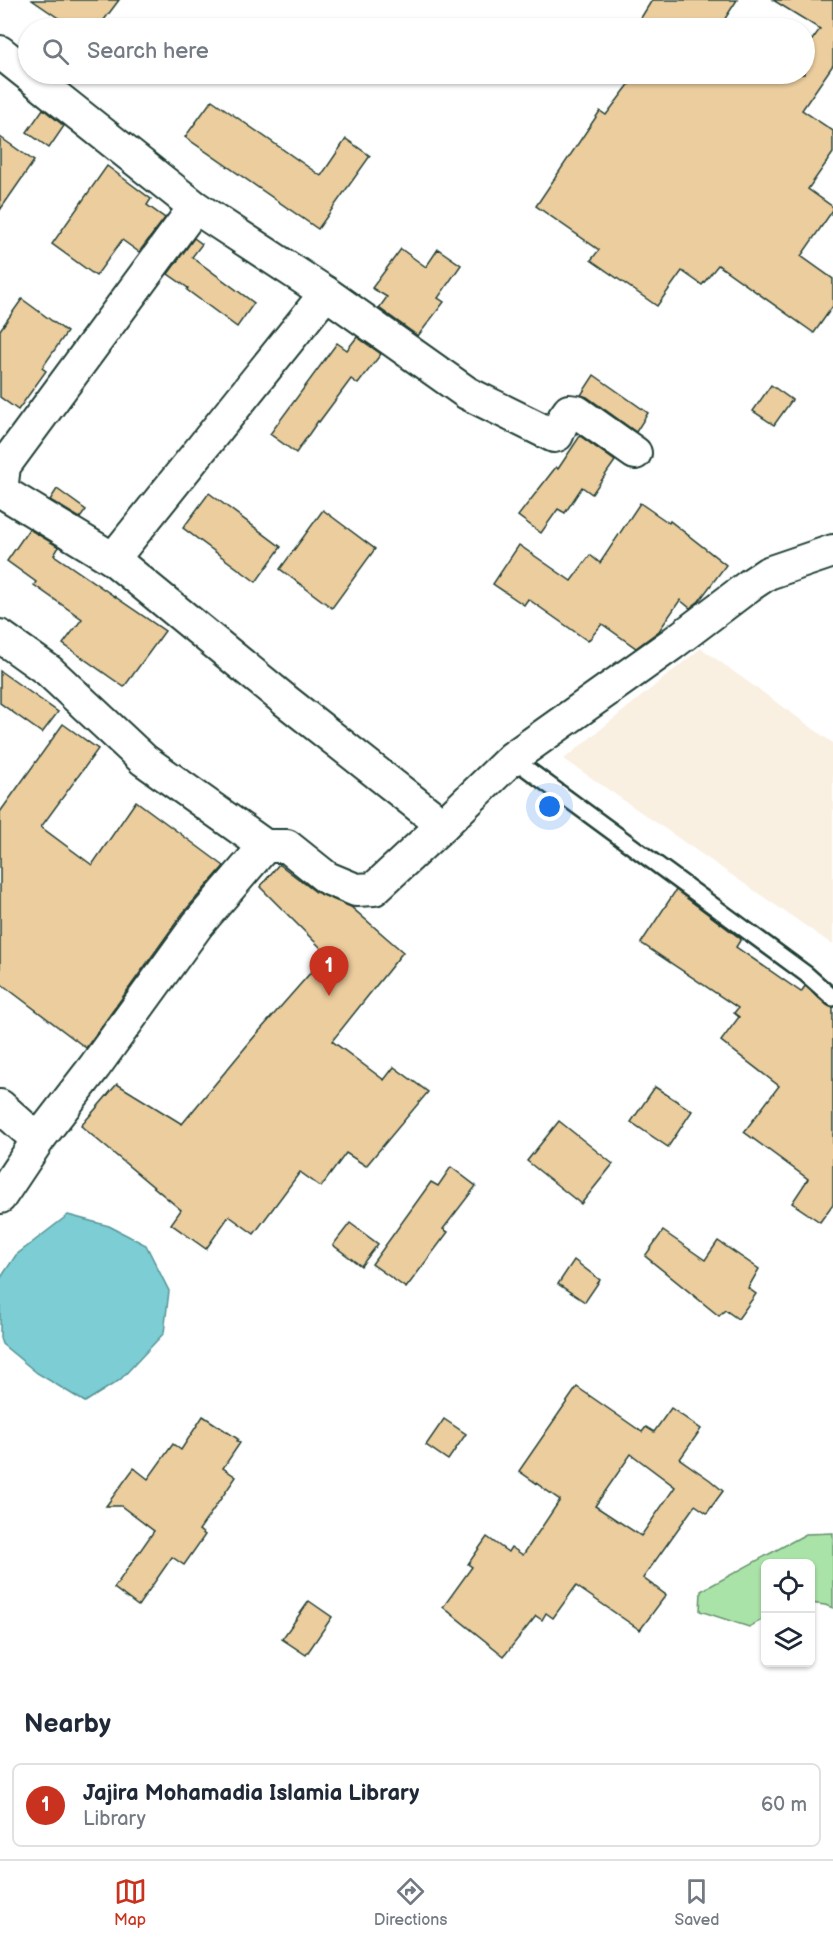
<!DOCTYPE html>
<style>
:root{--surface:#fff;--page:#f2f2f3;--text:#1f2937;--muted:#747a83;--line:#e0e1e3;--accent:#c8321e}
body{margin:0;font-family:"Balsamiq Sans",sans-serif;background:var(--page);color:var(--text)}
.controls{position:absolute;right:18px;bottom:18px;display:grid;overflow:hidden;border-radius:9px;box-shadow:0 2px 4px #0004}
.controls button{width:54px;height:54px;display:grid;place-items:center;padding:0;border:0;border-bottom:2px solid var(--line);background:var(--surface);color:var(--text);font:30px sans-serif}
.you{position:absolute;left:550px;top:807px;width:21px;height:21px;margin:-15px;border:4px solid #fff;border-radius:50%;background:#1a73e8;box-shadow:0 0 0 9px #1a73e833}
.badge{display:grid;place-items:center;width:39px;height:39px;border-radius:50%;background:var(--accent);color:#fff;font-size:20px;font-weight:700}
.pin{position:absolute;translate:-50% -50px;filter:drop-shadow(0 2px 3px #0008)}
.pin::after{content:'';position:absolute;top:32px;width:21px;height:18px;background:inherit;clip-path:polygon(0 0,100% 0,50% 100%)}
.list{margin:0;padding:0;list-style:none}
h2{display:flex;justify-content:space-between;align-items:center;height:78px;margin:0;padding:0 24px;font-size:26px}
h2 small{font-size:20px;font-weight:400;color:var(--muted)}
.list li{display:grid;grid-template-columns:39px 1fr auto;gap:18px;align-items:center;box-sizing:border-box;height:84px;margin:0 12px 12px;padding:0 12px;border:2px solid var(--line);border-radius:9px}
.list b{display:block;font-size:22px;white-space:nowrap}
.list p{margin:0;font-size:20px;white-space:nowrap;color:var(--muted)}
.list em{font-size:20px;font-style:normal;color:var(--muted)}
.icon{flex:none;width:33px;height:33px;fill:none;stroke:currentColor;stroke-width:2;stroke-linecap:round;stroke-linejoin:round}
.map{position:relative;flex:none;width:833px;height:1685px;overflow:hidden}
.search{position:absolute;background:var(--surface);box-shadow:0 2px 4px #0004;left:18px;right:18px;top:18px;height:66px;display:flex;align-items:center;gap:15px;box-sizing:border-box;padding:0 21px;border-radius:33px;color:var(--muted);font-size:22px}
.sheet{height:174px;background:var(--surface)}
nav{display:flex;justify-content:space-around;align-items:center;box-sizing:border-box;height:84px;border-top:2px solid var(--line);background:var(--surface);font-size:16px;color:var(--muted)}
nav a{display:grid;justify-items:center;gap:3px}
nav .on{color:var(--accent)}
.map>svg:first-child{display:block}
.built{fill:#f9f0e2}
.green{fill:#aae3a7;stroke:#64906e;stroke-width:1.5}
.water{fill:#7ccdd4;stroke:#579394;stroke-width:1.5}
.building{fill:#ebcd9e;stroke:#1f3d34;stroke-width:1.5;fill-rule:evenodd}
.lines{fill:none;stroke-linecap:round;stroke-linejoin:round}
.lane-casing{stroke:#1f3d34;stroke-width:20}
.street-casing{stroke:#1f3d34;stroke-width:36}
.lane{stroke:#fff;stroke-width:15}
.street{stroke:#fff;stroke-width:32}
</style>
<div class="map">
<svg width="833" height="1685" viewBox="0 0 833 1685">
<rect width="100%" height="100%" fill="#fff"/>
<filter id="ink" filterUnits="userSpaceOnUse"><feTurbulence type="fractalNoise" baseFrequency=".0167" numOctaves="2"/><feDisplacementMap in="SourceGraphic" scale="12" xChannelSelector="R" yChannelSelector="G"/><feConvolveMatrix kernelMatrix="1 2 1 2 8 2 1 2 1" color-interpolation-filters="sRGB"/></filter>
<g filter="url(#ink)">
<polygon class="built" points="701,648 833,743 833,945 564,759"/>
<polygon class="green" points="833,1533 833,1608 825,1605 811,1603 810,1564 766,1564 765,1618 749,1627 700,1611 701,1591 806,1534"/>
<polygon class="water" points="68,1215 109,1226 146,1245 169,1291 164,1333 120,1380 85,1402 37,1373 2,1344 0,1338 0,1279 16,1255"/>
<g class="building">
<polygon points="32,0 119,0 98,28 73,28"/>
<polygon points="652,0 737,0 719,28 651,28 639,21"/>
<polygon points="773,0 833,0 833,65 802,110 833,131 833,153 808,189 833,207 833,210 801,256 833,279 833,306 814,333 718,265 702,285 682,271 657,306 591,260 599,250 536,206 600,111 606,115 637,74 804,74 804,51 820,29"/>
<polygon points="212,100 321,176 346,139 370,156 318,229 185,137"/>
<polygon points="43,109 64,126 49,148 27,132"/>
<polygon points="0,137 34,161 0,210"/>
<polygon points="107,166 151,199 147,205 165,218 139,252 122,240 96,276 52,244"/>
<polygon points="194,238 202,244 192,257 254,303 237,327 187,290 188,288 168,274"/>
<polygon points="401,249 426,267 438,249 461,265 438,298 444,302 418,336 379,308 387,297 372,288"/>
<polygon points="22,299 67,332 42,368 46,371 18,410 0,397 0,330"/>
<polygon points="357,337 381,354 358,384 351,379 319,422 318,421 296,453 270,434 337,343 347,350"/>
<polygon points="594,375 648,413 636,432 587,397 581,395"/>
<polygon points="771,385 792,400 774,425 753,411"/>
<polygon points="580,436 615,461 592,494 582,487 565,513 558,509 541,533 518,516 556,467 558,469"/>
<polygon points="57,489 86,510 80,518 50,500"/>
<polygon points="209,493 281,547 256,582 183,528"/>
<polygon points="640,503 669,523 670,521 726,565 699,601 690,608 680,600 659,631 636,648 602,624 588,641 528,599 524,605 493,584 519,545 571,581 590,555 600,563"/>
<polygon points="323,510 375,549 332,608 280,569"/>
<polygon points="29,529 59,547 54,555 165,631 124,687 63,644 82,619 34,585 36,582 7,561"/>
<polygon points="0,671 58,712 42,733 0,703"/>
<polygon points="63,724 98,749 41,827 92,865 136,801 224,866 183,913 86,1048 0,983 0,812"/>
<polygon points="279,864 316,892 351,907 403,952 332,1041 384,1080 394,1067 428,1092 366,1166 346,1153 321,1187 300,1172 254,1234 229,1216 206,1249 171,1224 181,1210 81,1126 117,1084 182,1124 254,1037 327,954 260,887"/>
<polygon points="676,890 741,939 736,947 801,992 805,986 827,1005 833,1008 833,1204 820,1222 792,1203 808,1179 744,1132 779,1086 721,1041 739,1017 734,1013 738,1008 641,943"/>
<polygon points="655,1087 692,1111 668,1147 631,1122"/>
<polygon points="559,1121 613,1164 581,1204 527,1161"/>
<polygon points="451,1167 476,1186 443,1229 448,1232 406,1288 372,1264 431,1182 438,1186"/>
<polygon points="350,1223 378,1244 361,1266 333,1245"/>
<polygon points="663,1231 705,1260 718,1241 759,1269 748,1288 756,1294 738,1319 725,1310 719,1316 645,1256"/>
<polygon points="574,1260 600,1280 585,1302 558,1284"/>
<path d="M577 1387 642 1432 646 1427 654 1432 671 1408 701 1429 680 1459 710 1480 723 1491 707 1513 695 1505 643 1578 666 1595 640 1630 576 1586 553 1618 546 1613 542 1620 536 1616 504 1656 443 1607 472 1567 468 1564 487 1537 508 1552 511 1547 523 1555 560 1500 519 1471ZM631 1454 675 1487 641 1536 595 1506Z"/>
<polygon points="203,1416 238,1439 237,1441 240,1443 223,1468 236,1477 199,1530 205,1535 184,1565 172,1557 138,1606 114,1588 154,1531 121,1506 106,1506 134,1468 148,1479 173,1444 181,1450"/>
<polygon points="444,1419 466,1434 448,1460 426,1445"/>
<polygon points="309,1601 332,1617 306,1655 282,1639"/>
</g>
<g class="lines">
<g class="lane-casing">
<polyline id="lane" points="512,758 806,974 833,998"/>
</g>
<g class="street-casing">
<g id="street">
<polyline points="0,52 195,207 326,293 467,393 554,436 557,435 564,418 569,411 577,412 635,453"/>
<polyline points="195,207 4,466 1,491 113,559 286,701 443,825 512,758 672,644 750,585 768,573 833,551"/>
<polyline points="113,559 326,293"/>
<polyline points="0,636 49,671 144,760 265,846 287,846 327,878 356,890 374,889 443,825"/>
<polyline points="0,1106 38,1140 95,1066 198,924 265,846"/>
<polyline points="0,1197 38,1140"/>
</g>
</g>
<use href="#lane" class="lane"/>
<use href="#street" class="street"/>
</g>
</g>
</svg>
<div class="controls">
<button><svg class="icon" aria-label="locate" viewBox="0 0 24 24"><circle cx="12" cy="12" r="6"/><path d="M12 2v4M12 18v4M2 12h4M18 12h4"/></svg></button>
<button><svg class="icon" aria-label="layers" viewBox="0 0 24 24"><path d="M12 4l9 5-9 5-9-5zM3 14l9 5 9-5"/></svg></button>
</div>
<div class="you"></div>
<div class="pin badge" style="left:329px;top:996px">1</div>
<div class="search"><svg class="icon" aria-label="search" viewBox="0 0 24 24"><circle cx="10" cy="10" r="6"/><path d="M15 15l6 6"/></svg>Search here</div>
</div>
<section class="sheet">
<h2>Nearby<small></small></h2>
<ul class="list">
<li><span class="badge">1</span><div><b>Jajira Mohamadia Islamia Library</b><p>Library</p></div><em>60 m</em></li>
</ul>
</section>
<nav>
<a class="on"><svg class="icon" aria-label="map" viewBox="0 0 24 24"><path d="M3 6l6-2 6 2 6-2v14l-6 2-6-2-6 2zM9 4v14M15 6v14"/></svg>Map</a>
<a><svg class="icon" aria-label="directions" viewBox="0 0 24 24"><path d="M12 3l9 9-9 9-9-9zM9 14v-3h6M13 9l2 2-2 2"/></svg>Directions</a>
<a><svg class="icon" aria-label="saved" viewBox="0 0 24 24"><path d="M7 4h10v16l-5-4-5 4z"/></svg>Saved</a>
</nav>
